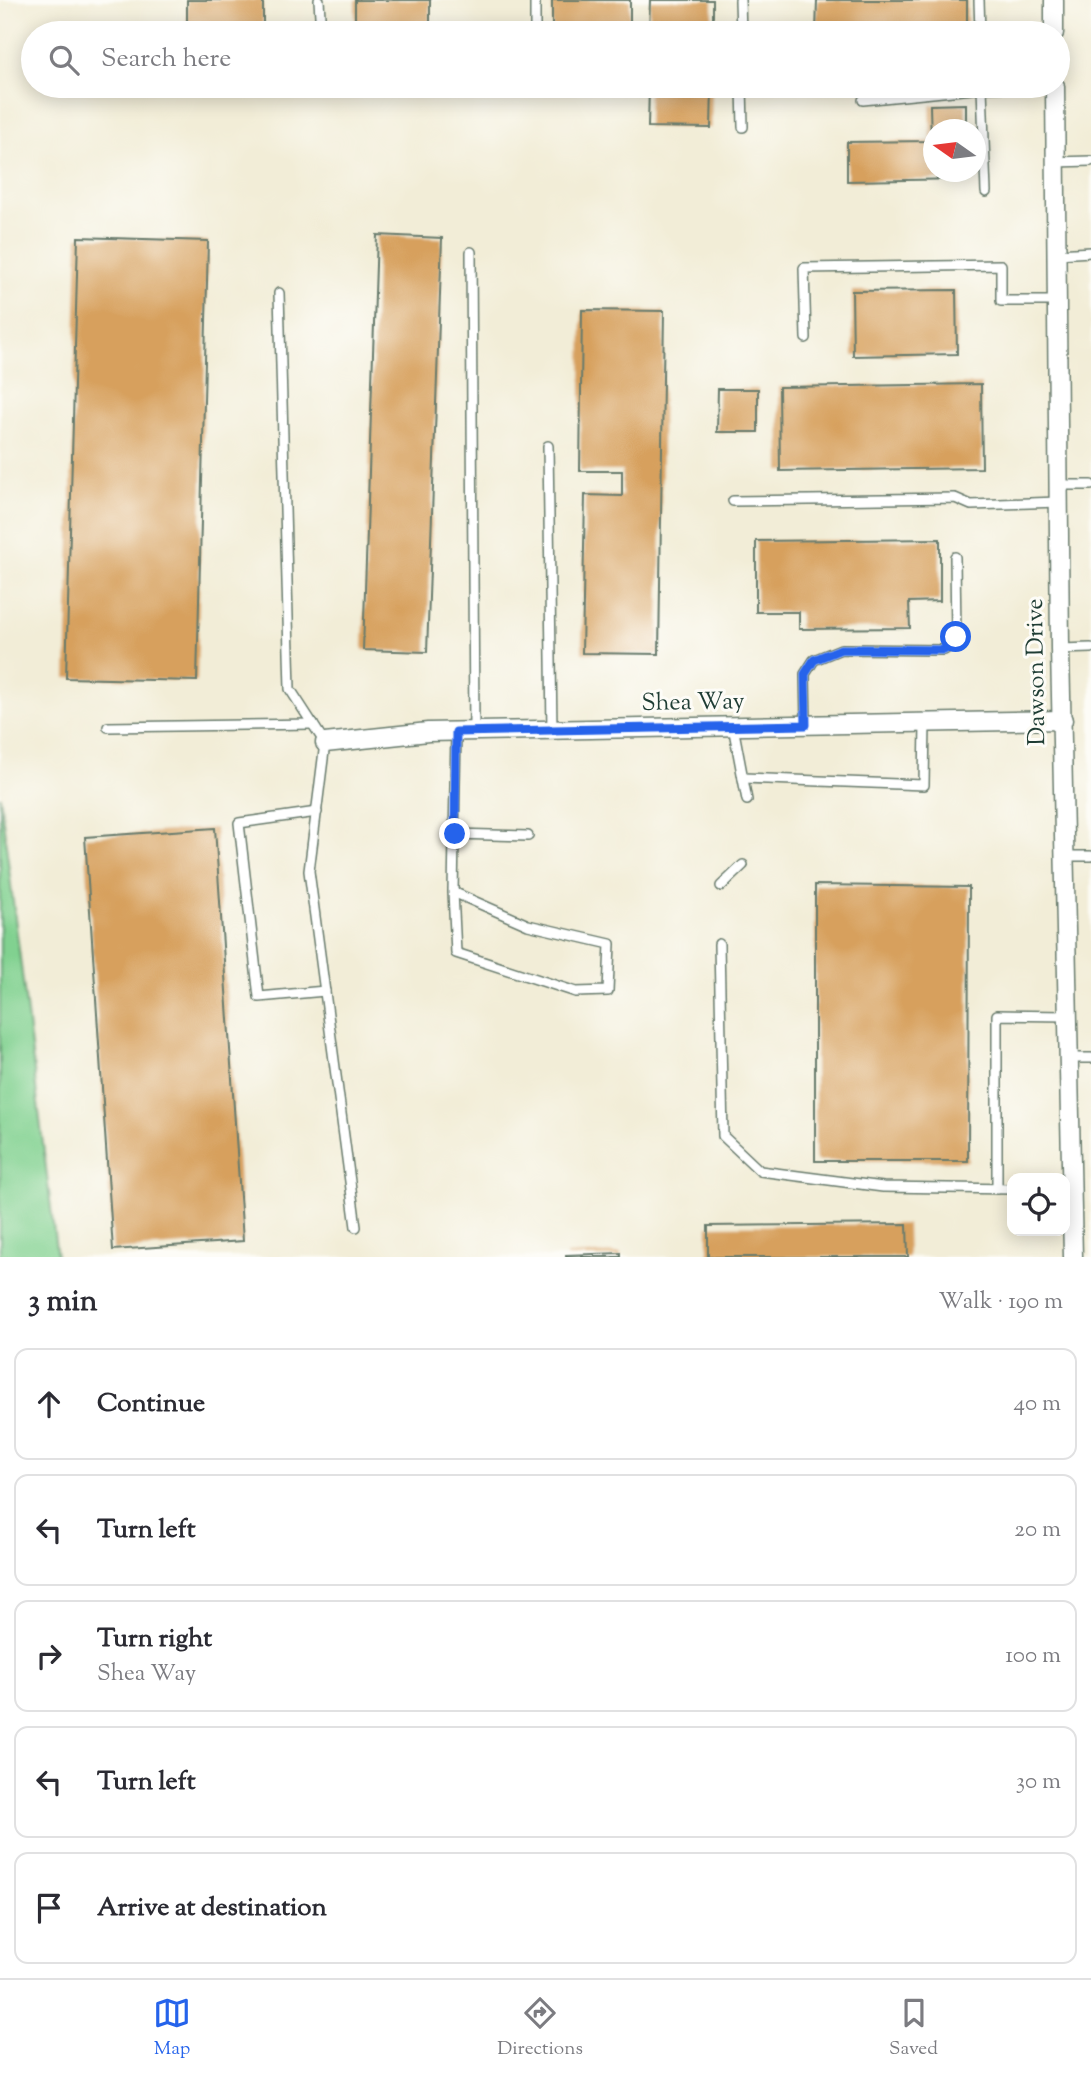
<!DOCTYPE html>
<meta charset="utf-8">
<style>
:root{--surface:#fff;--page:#f7f7f7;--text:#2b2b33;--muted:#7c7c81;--line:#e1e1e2;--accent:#2563eb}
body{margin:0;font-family:"Sorts Mill Goudy",serif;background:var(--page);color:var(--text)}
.controls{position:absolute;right:21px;bottom:21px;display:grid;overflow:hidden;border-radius:14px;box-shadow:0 4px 18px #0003}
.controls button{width:63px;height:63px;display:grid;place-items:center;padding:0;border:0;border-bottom:2px solid var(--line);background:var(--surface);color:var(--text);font:35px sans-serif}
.compass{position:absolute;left:923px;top:119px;width:63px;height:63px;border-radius:50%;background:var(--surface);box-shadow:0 4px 18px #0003;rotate:284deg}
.stop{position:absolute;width:21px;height:21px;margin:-16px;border:5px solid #2563eb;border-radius:50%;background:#fff}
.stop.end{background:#2563eb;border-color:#fff;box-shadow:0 2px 7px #0008}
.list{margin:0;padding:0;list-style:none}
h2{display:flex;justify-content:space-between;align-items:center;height:91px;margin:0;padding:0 28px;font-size:30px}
h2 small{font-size:23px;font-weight:400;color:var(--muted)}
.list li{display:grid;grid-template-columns:46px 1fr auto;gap:21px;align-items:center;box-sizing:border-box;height:112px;margin:0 14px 14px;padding:0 14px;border:2px solid var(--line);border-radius:14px}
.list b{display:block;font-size:26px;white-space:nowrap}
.list p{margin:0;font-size:23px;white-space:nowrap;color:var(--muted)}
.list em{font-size:23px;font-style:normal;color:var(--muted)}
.icon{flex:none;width:38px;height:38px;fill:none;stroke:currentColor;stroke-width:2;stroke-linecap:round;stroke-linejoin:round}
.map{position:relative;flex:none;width:1091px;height:1257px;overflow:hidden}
.search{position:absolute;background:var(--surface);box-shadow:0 4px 18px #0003;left:21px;right:21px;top:21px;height:77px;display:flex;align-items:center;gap:18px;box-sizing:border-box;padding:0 24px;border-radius:38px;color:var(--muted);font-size:26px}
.sheet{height:721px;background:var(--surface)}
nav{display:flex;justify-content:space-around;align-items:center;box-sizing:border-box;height:98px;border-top:2px solid var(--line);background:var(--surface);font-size:19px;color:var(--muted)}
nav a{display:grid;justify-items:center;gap:4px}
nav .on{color:var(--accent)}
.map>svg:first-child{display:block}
.green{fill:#81d190;stroke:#508762;stroke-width:2}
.building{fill:#d7a05d}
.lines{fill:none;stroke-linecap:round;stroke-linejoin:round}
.service-casing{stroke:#697b6d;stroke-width:12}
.minor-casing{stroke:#697b6d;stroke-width:21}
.service{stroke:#fff;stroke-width:9}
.minor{stroke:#fff;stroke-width:18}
.route{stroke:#2563eb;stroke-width:9}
.labels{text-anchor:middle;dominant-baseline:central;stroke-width:6;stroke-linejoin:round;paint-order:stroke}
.street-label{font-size:24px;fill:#1f3d34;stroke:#fdfcf7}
</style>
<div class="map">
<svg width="1091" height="1257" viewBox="0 0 1091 1257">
<rect width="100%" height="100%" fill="#fdfcf7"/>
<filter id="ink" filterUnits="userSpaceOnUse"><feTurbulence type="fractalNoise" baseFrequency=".0143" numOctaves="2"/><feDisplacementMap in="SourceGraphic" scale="14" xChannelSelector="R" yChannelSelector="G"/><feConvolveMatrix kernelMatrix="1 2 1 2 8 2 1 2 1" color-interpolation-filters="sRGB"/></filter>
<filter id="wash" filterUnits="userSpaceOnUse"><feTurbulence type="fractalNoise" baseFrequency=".00686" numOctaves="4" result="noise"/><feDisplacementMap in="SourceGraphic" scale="28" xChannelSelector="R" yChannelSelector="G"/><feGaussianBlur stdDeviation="1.57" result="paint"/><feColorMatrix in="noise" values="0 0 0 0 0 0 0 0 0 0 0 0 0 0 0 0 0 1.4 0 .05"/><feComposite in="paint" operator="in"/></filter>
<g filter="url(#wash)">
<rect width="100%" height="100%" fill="#f2edd7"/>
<polygon class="green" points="0,796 57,1257 0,1257"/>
<g id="blocks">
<g class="building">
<rect x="187" y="0" width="76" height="33"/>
<rect x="355" y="0" width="75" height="33"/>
<rect x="552" y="0" width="78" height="33"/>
<polygon points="650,0 713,0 713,33 649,33"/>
<polygon points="817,0 967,0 967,33 816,33"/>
<polygon points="649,86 712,86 711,128 648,127"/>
<polygon points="966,104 966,130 934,130 934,172 967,172 967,179 847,181 847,142 931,141 930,105"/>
<polygon points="377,235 442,238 427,652 363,650"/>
<polygon points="78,237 208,241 197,681 66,678"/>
<polygon points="956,290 957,354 853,356 852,291"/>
<polygon points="582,310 664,311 659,654 582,653 585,495 622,496 622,471 580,471"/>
<polygon points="981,384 982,468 780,471 779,387"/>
<polygon points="718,389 758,389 758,432 717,432"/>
<polygon points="940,539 940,601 909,602 910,628 799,629 799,612 756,612 756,541"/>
<polygon points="215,828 243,1241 113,1250 85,837"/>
<polygon points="815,885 969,887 968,1161 815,1161"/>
<polygon points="907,1224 908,1257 708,1257 708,1226"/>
<polygon points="621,1253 621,1257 566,1257 566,1255"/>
</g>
</g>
</g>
<g filter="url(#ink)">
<use href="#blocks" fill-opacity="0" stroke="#697b6d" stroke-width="2"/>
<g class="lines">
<g class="service-casing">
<g id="service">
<polyline points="319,0 321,33"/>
<polyline points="535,0 535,33"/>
<polyline points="740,0 741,33"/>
<polyline points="979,0 980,33"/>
<polyline points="742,86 743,127"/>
<polyline points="982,86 982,88 1033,86"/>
<polyline points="863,100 982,88 986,192"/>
<polyline points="1056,162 1091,161"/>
<polyline points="471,252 474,731"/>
<polyline points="1057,254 1091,252"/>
<polyline points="279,293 290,689 325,743 309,871 356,1227"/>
<polyline points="806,338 804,268 1001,265 1001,301 1057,301"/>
<polyline points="548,446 552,730"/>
<polyline points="1059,485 1091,485"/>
<polyline points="733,501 955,498 971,505 1059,502"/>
<polyline points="1060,649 1091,648"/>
<polyline points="806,725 805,674 814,660 841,649 944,650 951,645 956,637 955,557"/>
<polyline points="733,726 747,800"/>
<polyline points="108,727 313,724"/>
<polyline points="743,778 924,785 925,723"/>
<polyline points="317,812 239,823 259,997 325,991"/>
<polyline points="455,834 528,836"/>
<polyline points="1065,856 1091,856"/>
<polyline points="721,886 743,865"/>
<polyline points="453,892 528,925 610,944 608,991 576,992 456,953 453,892 456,732"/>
<polyline points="719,944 723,1136 760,1171 883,1187 1012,1189"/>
<polyline points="1069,1058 1091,1058"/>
<polyline points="997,1189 997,1015 1068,1016"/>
</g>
</g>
<g class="minor-casing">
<g id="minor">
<polyline points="1054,0 1054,33"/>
<polyline points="1055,86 1060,649 1073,1257"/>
<polyline points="325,743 428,732 1063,720"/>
</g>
</g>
<use href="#service" class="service"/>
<use href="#minor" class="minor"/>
</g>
</g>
<g class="lines" filter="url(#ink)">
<polyline class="route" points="455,834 456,732 806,725 805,674 814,660 841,649 944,650 951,645 956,637"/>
</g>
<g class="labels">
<g class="street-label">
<text transform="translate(1037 672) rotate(-91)">Dawson Drive</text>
<text transform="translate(693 703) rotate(-1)">Shea Way</text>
</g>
</g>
</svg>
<div class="controls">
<button><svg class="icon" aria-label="locate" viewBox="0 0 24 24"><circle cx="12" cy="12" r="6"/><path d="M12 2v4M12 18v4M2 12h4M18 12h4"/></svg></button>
</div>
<svg class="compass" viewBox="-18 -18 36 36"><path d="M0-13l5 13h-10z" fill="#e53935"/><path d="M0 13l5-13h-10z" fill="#7c7c81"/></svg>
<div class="stop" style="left:956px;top:637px"></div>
<div class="stop end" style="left:455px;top:834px"></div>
<div class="search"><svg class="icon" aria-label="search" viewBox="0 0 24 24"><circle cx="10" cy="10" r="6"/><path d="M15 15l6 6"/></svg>Search here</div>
</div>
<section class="sheet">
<h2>3 min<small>Walk · 190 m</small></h2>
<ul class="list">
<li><svg class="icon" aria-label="ahead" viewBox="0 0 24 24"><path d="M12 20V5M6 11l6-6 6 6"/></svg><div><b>Continue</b></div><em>40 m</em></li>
<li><svg class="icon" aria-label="left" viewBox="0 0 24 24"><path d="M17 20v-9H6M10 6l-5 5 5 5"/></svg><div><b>Turn left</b></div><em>20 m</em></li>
<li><svg class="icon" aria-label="right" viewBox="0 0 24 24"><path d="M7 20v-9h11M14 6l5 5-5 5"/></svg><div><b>Turn right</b><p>Shea Way</p></div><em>100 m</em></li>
<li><svg class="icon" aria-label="left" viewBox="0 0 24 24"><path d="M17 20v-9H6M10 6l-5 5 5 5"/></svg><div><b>Turn left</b></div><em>30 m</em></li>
<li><svg class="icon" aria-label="arrive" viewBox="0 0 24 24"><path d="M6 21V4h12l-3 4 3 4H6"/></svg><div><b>Arrive at destination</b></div></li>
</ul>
</section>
<nav>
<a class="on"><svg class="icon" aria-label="map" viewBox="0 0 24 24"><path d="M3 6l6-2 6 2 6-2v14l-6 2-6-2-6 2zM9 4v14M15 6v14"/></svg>Map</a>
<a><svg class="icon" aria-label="directions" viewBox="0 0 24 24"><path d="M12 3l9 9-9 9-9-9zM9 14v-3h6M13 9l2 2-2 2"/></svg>Directions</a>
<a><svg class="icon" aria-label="saved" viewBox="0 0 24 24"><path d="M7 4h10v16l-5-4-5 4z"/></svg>Saved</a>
</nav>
